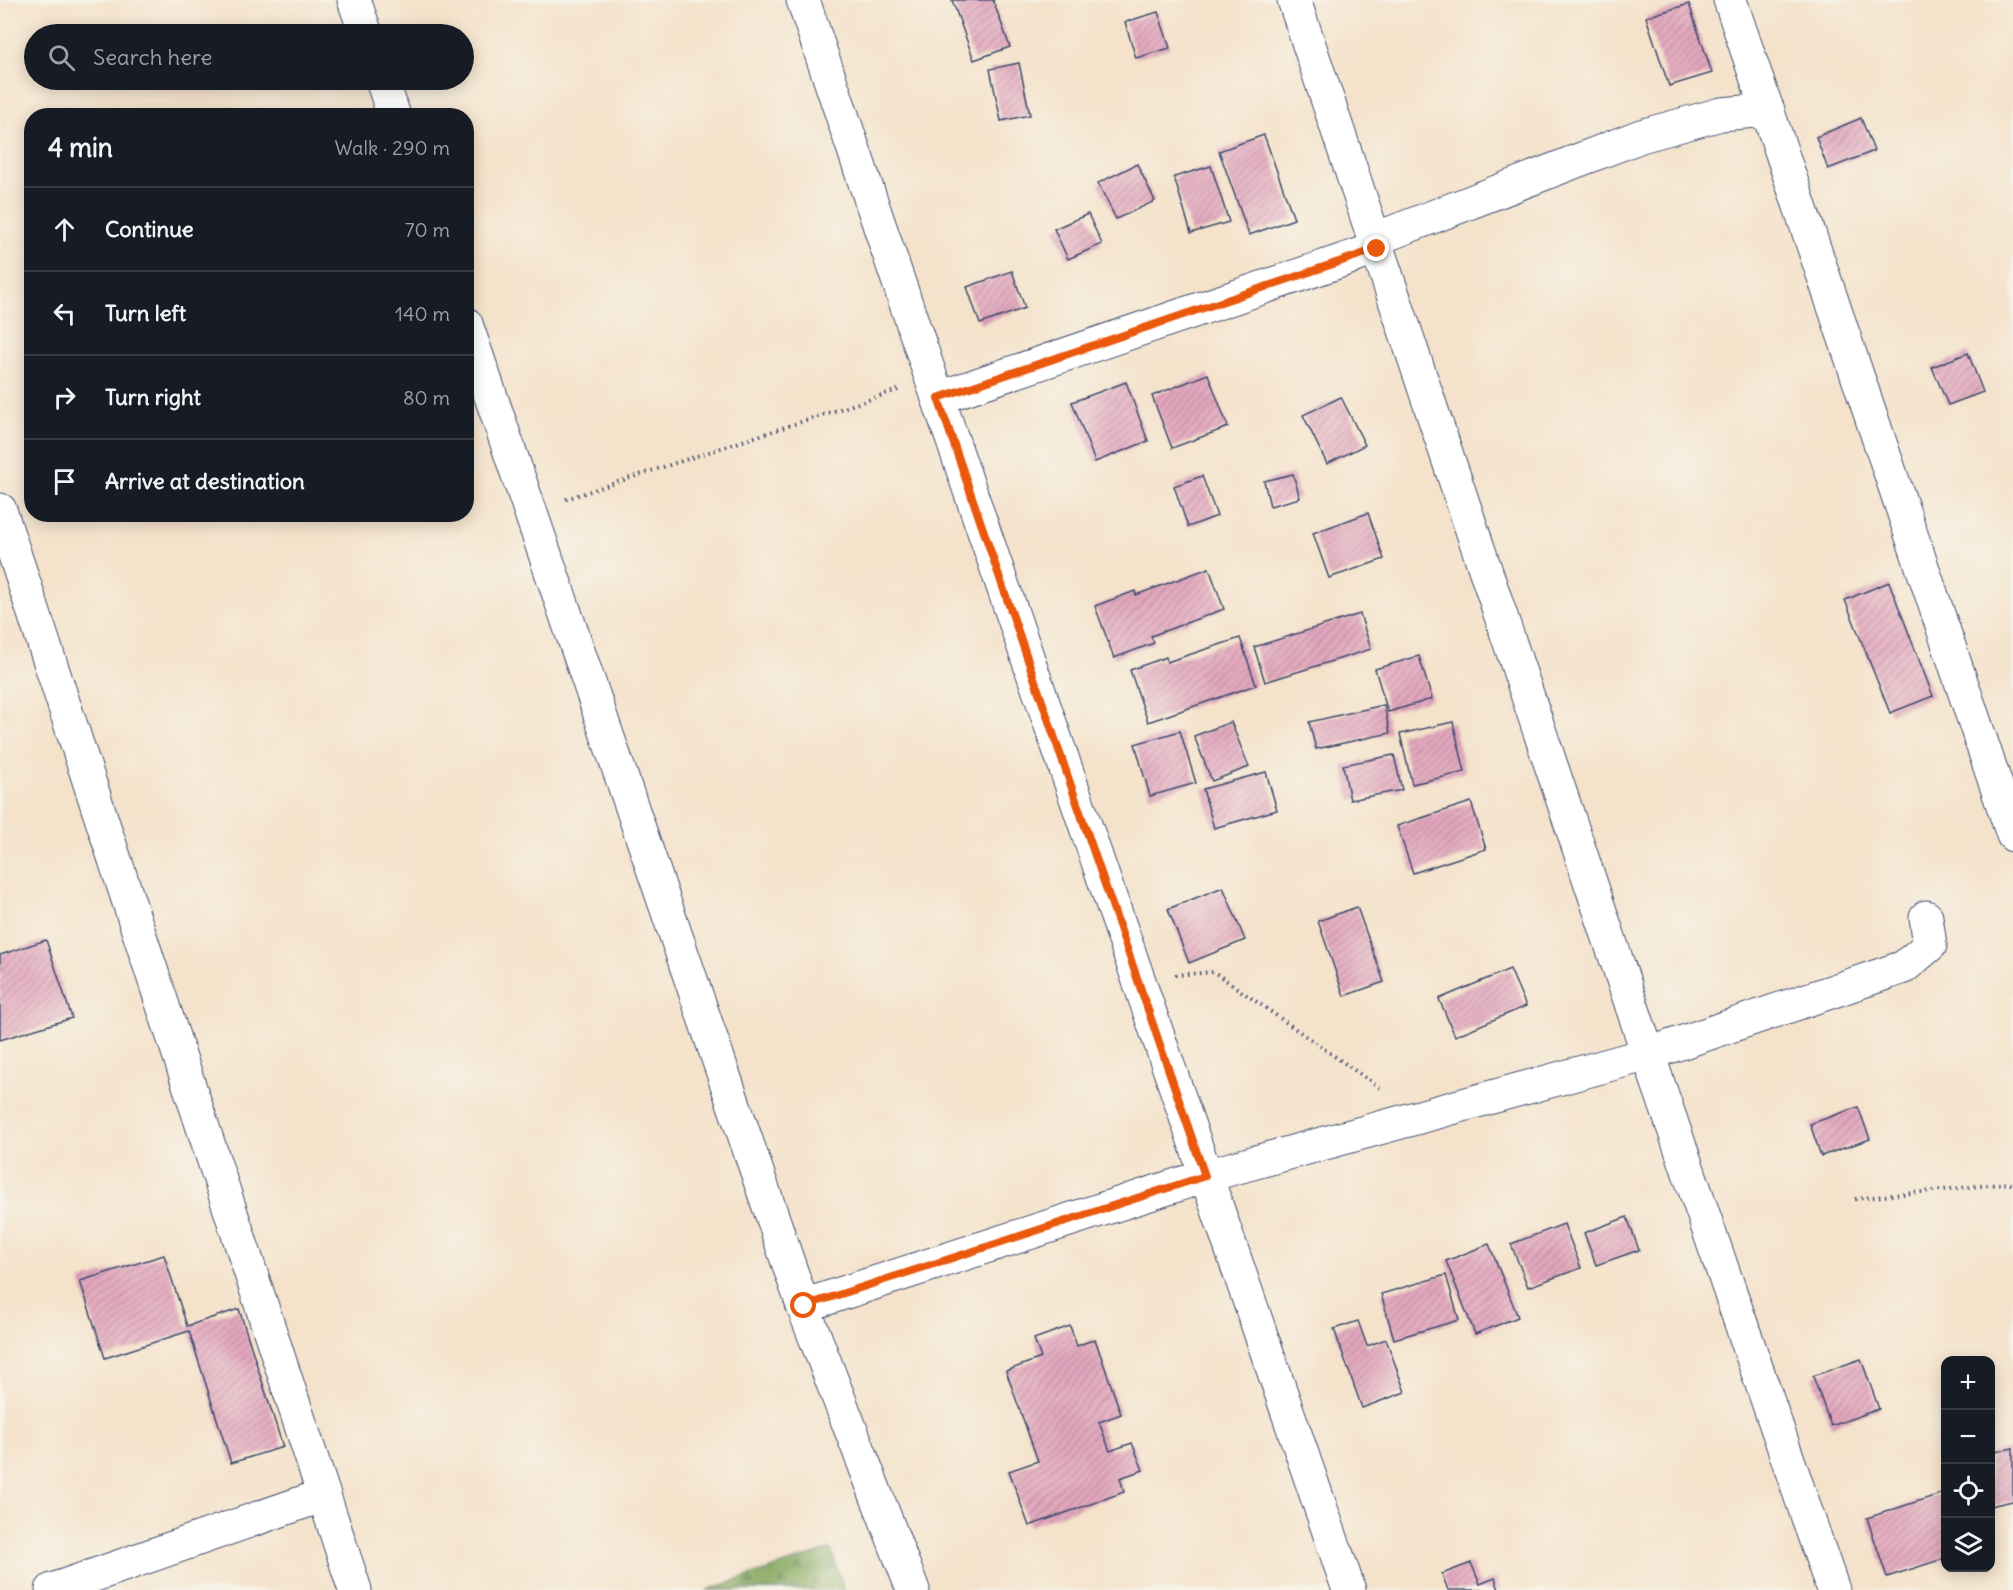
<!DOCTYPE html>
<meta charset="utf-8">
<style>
:root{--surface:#171b24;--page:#20242c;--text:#f1f3f6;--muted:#9ea1a6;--line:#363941}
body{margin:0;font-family:Delius,sans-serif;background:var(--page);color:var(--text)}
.controls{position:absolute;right:18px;bottom:18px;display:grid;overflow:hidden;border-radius:12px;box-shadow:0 3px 15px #0003}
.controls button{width:54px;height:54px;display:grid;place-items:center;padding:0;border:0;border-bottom:2px solid var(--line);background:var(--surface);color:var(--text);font:30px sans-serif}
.stop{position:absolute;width:18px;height:18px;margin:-14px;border:4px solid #ea580c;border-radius:50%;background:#fff}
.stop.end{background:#ea580c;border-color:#fff;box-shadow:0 2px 6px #0008}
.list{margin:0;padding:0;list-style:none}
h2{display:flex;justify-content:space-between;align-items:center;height:78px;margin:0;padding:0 24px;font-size:26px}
h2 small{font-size:20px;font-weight:400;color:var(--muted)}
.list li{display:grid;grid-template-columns:39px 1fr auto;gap:18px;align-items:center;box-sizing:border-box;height:84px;padding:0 24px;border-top:2px solid var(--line)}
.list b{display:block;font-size:22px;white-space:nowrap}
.list em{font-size:20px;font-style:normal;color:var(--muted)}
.icon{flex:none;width:33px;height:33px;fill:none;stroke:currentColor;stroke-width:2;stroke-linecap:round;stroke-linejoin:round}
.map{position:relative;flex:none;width:2013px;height:1590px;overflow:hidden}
.search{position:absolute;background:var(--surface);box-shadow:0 3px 15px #0003;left:24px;top:24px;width:450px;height:66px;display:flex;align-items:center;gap:15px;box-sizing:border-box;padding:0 21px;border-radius:33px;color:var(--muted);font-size:22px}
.panel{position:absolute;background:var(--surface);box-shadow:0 3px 15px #0003;left:24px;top:108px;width:450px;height:414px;border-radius:24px}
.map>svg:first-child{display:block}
.forest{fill:url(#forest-firs);stroke:#4e6a5d;stroke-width:1.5}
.building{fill:url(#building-hatch)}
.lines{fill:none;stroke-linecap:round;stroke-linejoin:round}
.minor-casing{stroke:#3c4a6e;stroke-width:35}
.path{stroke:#3c4a6e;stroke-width:4;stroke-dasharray:1.5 4.5;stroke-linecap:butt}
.minor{stroke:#fff;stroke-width:33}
.route{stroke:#ea580c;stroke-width:8}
</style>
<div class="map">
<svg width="2013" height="1590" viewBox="0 0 2013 1590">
<defs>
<pattern id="forest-firs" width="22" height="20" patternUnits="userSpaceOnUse" patternTransform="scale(1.5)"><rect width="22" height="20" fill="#82a65c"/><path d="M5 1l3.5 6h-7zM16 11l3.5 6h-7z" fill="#6a884f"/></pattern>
<pattern id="building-hatch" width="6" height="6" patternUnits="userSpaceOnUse" patternTransform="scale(1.5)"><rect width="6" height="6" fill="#e4a8be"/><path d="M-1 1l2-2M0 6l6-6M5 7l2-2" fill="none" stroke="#b8899e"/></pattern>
</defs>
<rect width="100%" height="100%" fill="#f7f3e8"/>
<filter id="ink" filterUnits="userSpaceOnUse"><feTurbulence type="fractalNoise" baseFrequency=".0167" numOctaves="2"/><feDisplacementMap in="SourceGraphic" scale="12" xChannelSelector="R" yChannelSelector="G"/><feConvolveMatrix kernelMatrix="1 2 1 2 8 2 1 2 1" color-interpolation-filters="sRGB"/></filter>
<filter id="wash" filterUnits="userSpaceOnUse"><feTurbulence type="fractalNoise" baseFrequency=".008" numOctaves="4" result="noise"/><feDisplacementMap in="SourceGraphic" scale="24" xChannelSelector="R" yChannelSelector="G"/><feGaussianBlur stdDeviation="1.35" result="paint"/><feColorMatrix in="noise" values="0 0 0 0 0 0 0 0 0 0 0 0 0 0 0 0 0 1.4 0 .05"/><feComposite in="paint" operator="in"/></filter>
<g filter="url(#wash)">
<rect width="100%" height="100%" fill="#f4e2ca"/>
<polygon class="forest" points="831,1549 844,1590 707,1590"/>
<g id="blocks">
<g class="building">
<polygon points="952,0 993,0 1010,47 974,60"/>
<polygon points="1689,4 1712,73 1669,86 1646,17"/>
<polygon points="1158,12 1170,48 1136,58 1125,22"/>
<polygon points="1019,63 1030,115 1001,121 990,69"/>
<polygon points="1861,118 1874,151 1828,169 1816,137"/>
<polygon points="1264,135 1294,219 1249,235 1219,151"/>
<polygon points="1137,164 1155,201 1116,219 1098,183"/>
<polygon points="1211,166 1229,222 1191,233 1174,177"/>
<polygon points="1088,214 1102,244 1068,259 1054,229"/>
<polygon points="1012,271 1025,308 980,324 967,287"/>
<polygon points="1968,353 1983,392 1948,405 1932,367"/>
<polygon points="1208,374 1228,427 1172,448 1152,396"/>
<polygon points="1126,382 1148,441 1095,462 1072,402"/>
<polygon points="1341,397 1365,445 1327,464 1303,415"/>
<polygon points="1293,474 1300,498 1270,506 1264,481"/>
<polygon points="1202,476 1217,516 1188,527 1174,486"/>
<polygon points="1368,513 1384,559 1329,578 1313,533"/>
<polygon points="1209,568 1224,609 1151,636 1154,643 1114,658 1095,606 1135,591 1136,595"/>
<polygon points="1889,582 1933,696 1890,713 1845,600"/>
<polygon points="1360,614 1371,649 1265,682 1254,647"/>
<polygon points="1240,638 1256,685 1148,722 1130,670 1166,657 1167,662"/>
<polygon points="1419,656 1432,699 1388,712 1375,669"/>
<polygon points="1384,705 1390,733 1316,749 1309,722"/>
<polygon points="1231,722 1249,767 1212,781 1194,736"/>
<polygon points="1453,722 1465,772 1412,784 1400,734"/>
<polygon points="1180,731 1196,783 1150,796 1135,744"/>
<polygon points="1394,755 1402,790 1350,800 1343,765"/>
<polygon points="1266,772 1277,810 1214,828 1203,789"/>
<polygon points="1471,802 1486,849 1413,873 1397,826"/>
<polygon points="1223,887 1245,940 1189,963 1168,909"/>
<polygon points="1357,907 1384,982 1344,996 1318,921"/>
<polygon points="46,940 72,1018 0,1040 0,955"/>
<polygon points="1510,969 1526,1006 1455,1036 1439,999"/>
<polygon points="1858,1107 1870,1139 1821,1156 1810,1124"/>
<polygon points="1627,1217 1639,1250 1596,1265 1584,1233"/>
<polygon points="1564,1224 1581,1268 1528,1287 1511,1244"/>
<polygon points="1489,1244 1518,1317 1475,1334 1446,1261"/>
<polygon points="164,1255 187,1326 239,1309 283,1447 231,1463 189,1331 105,1358 80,1281"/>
<polygon points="1446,1275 1459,1320 1394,1339 1381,1294"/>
<polygon points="1358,1321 1367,1346 1386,1339 1405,1392 1362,1408 1334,1329"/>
<polygon points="1070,1326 1077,1346 1095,1339 1121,1414 1099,1422 1110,1451 1132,1443 1143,1470 1120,1478 1124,1492 1029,1526 1009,1471 1038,1461 1006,1371 1041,1358 1034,1339"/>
<polygon points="1861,1359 1879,1409 1831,1426 1813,1376"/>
<polygon points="2013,1448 2013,1501 1990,1506 1990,1453"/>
<polygon points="1946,1492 1946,1558 1887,1577 1867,1518"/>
<polygon points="1471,1563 1480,1584 1495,1578 1499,1590 1448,1590 1442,1574"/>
</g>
</g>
</g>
<g filter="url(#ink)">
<use href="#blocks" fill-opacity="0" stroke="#3c4a6e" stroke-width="1.5"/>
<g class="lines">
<g class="minor-casing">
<g id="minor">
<polyline points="354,0 366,34"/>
<polyline points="803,0 938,398 1349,1590"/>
<polyline points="1294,0 1648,1054 1833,1590"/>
<polyline points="1730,0 2013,835"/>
<polyline points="382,80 394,116"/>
<polyline points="1373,240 1641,136 1721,114 1768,110"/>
<polyline points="466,324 803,1306 913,1590"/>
<polyline points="938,398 1376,249"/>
<polyline points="0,510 355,1590"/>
<polyline points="803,1306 1205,1176 1648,1054 1904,967 1930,945 1926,917"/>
<polyline points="52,1590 324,1495"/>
</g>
</g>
<g class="path">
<polyline points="566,499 898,390"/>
<polyline points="1175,975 1214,972 1380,1088"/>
<polyline points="1855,1199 2008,1183 2013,1185"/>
</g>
<use href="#minor" class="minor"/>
</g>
</g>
<g class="lines" filter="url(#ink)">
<polyline class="route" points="804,1306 1205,1176 938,398 1377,249"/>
</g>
</svg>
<div class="controls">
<button>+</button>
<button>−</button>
<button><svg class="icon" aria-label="locate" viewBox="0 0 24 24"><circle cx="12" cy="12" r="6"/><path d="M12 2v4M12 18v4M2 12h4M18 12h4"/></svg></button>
<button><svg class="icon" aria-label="layers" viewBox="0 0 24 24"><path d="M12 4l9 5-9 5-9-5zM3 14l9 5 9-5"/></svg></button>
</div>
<div class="stop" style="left:804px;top:1306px"></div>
<div class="stop end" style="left:1377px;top:249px"></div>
<div class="search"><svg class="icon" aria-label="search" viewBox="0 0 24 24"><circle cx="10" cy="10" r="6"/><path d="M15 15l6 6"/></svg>Search here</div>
<section class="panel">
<h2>4 min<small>Walk · 290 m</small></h2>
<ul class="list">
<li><svg class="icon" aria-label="ahead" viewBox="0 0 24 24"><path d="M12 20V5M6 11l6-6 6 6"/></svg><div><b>Continue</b></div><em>70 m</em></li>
<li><svg class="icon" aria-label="left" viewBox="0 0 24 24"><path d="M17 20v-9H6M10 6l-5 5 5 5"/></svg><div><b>Turn left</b></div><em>140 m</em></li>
<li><svg class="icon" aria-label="right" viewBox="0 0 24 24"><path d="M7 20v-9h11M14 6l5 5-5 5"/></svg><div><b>Turn right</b></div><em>80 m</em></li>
<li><svg class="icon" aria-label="arrive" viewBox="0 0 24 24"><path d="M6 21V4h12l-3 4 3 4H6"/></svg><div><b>Arrive at destination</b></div></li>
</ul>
</section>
</div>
